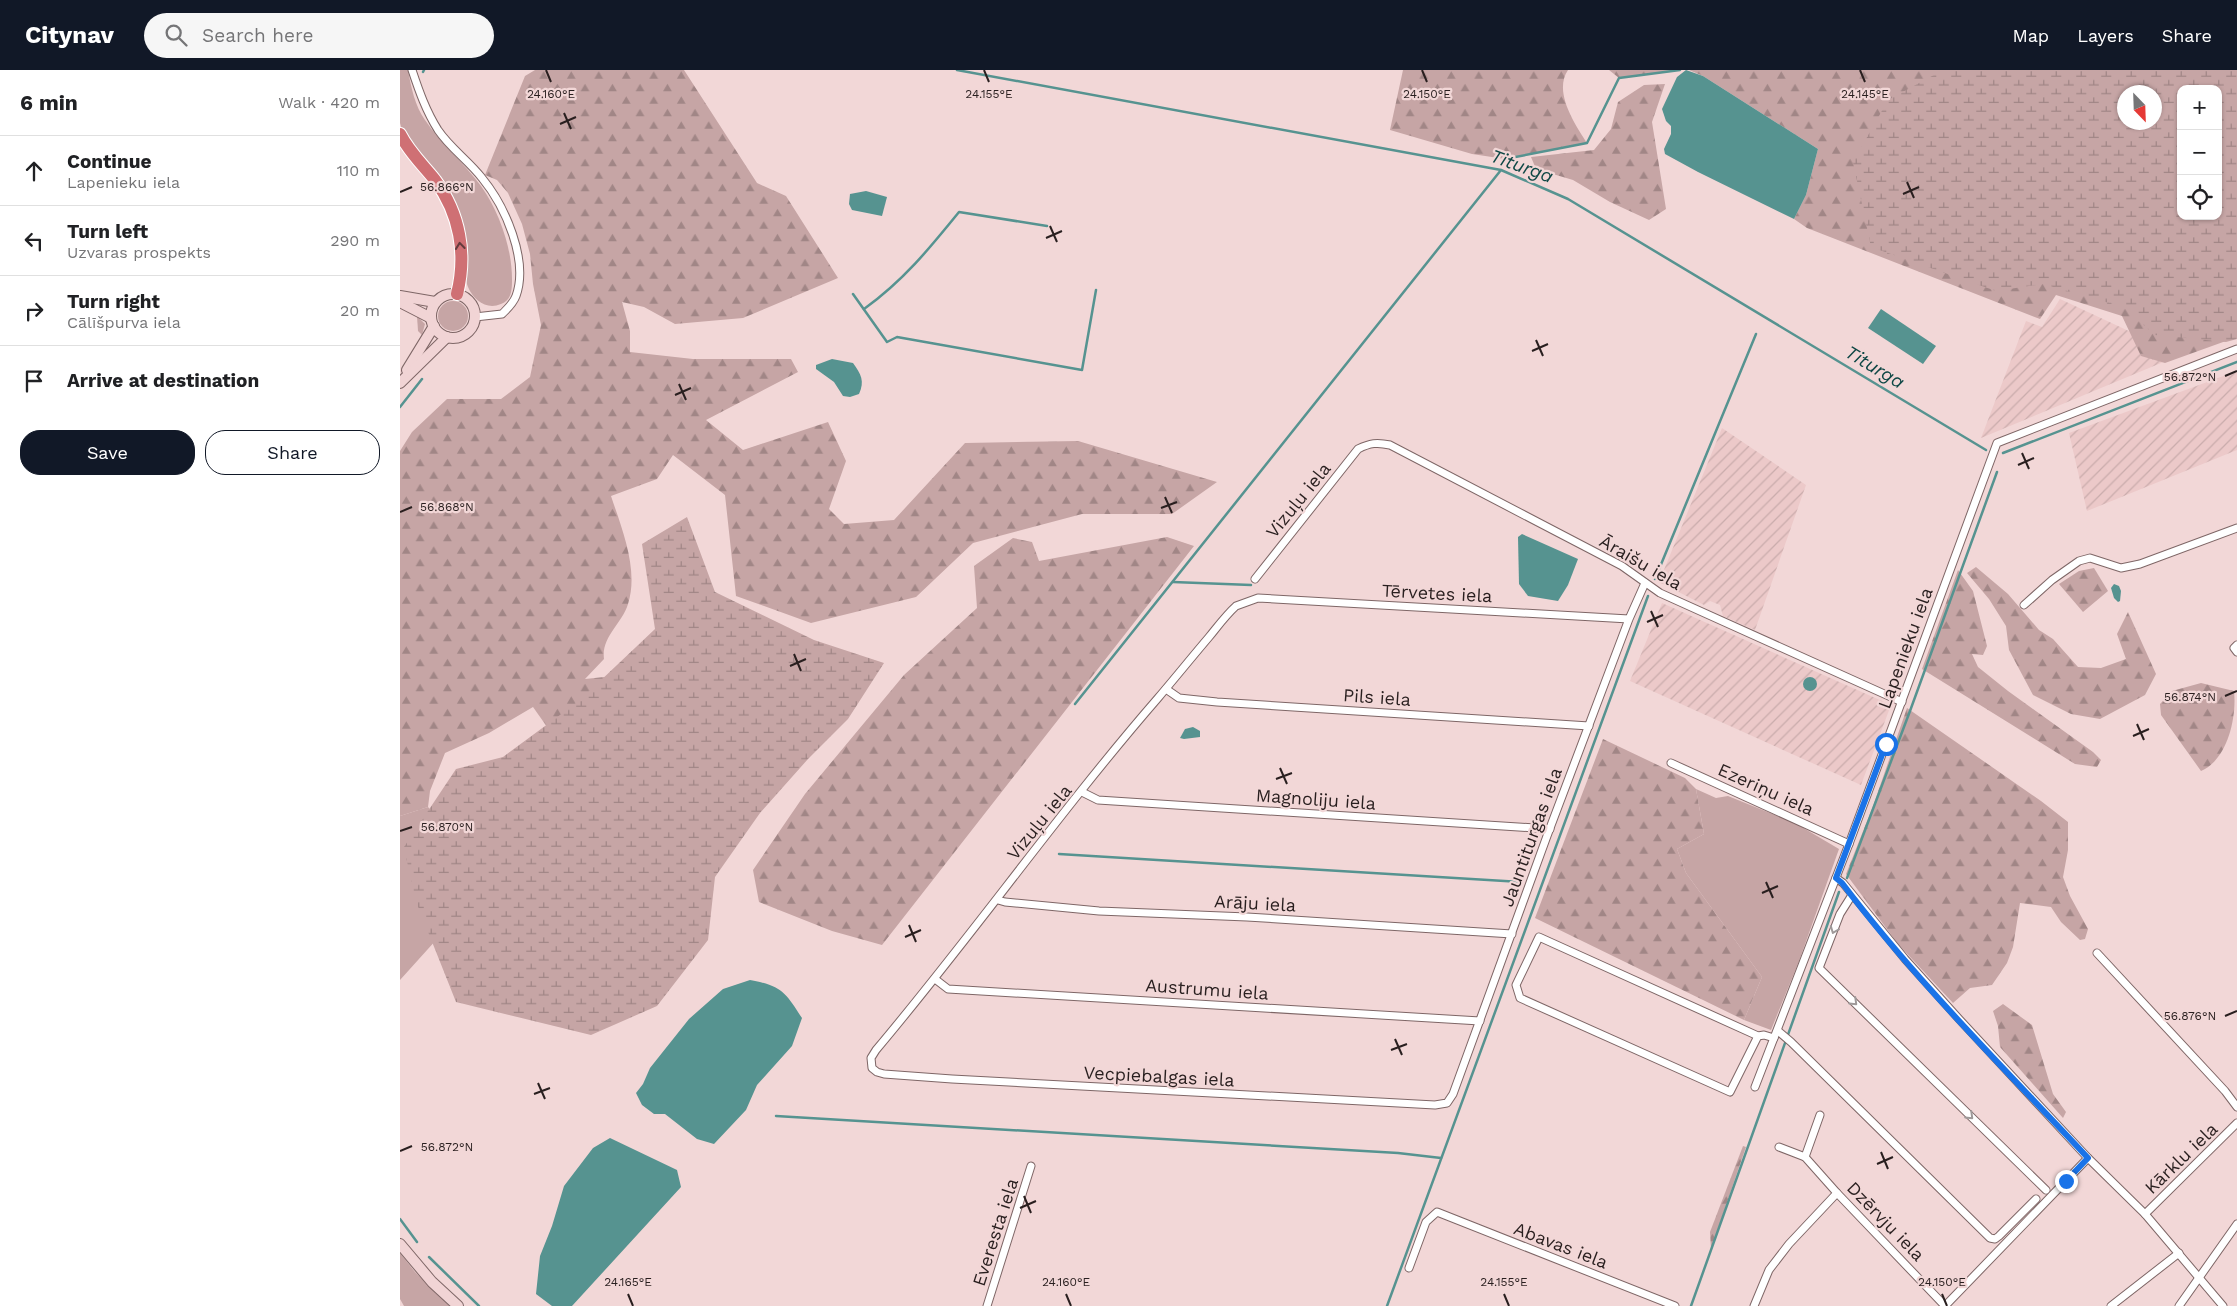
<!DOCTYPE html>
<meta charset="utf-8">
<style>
:root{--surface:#fff;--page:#f6f6f6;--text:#202124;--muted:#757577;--line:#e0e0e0;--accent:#111827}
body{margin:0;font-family:"Work Sans",sans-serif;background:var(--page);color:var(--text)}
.controls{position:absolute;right:15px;top:15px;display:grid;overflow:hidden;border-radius:10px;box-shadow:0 1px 4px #0004}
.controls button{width:45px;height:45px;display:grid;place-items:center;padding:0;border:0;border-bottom:1px solid var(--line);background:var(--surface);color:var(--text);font:25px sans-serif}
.compass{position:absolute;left:1717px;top:15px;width:45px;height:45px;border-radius:50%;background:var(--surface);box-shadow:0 1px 4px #0004;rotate:157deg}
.stop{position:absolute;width:15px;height:15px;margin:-11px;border:4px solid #1a73e8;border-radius:50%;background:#fff}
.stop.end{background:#1a73e8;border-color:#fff;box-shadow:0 1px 5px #0008}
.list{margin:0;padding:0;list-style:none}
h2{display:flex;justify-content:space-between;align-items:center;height:65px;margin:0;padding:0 20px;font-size:21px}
h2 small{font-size:16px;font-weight:400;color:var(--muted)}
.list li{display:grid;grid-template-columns:32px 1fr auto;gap:15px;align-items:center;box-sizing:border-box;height:70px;padding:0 20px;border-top:1px solid var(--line)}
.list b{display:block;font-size:19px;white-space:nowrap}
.list p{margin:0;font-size:16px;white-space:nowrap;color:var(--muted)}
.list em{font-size:16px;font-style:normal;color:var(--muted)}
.actions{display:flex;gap:10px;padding:15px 20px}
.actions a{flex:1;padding:11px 0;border:1px solid var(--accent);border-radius:20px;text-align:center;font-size:18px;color:var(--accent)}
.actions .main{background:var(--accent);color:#fff}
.icon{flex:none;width:28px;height:28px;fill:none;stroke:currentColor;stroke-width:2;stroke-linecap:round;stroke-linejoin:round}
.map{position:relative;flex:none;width:1837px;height:1236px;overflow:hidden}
header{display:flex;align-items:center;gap:30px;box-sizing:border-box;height:70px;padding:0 25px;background:var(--accent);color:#fff}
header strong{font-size:24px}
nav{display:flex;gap:28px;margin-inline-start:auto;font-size:18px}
.search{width:350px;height:45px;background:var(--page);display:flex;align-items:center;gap:12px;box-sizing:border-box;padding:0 18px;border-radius:28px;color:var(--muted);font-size:19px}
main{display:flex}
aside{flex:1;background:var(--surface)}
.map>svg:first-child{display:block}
.industrial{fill:url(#industrial-furrows)}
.grass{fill:#c6a5a5}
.forest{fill:url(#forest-firs);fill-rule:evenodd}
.wetland{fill:url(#wetland-marsh);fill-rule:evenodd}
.water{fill:#569390}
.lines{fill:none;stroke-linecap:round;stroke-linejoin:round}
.stream{stroke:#569390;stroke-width:2.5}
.minor-casing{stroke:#7e6666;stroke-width:9}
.secondary-casing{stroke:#7e6666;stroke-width:12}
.motorway-casing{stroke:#fff;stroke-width:14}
.minor{stroke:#fff;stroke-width:7}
.secondary{stroke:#f1d4d5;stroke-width:10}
.motorway{stroke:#cf7074;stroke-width:12}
.oneway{stroke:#633b3d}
.oneway2{stroke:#9f9a9a}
.route{stroke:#1a73e8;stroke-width:6}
.ticks{fill:none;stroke:#291f1f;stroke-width:2}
.labels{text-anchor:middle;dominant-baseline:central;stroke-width:4.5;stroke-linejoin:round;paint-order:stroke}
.street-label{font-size:18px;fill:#291f1f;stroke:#f2d7d7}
.water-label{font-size:19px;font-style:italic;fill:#0e4745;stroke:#f2d7d7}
.ticks-label{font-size:12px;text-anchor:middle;fill:#291f1f;stroke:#f2d7d7;stroke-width:4.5;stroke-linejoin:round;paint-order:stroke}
</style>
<header>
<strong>Citynav</strong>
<div class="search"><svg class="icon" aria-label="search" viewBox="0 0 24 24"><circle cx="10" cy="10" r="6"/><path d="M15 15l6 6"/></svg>Search here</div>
<nav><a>Map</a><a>Layers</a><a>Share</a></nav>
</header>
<main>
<aside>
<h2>6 min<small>Walk · 420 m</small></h2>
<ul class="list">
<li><svg class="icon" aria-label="ahead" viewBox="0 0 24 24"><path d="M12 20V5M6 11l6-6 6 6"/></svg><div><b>Continue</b><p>Lapenieku iela</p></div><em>110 m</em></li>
<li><svg class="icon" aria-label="left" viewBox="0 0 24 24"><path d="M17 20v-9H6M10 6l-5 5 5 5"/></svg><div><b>Turn left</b><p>Uzvaras prospekts</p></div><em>290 m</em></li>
<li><svg class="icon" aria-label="right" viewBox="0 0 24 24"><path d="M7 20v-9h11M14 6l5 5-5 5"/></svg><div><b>Turn right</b><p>Cālīšpurva iela</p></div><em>20 m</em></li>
<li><svg class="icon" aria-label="arrive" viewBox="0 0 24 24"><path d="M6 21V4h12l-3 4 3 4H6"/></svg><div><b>Arrive at destination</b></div></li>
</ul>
<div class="actions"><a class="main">Save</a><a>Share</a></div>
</aside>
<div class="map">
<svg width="1837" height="1236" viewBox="0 0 1837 1236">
<defs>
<pattern id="industrial-furrows" width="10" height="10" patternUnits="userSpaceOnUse" patternTransform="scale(1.25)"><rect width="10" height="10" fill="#ecc9c9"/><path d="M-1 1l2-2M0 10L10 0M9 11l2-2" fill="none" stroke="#caacac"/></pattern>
<pattern id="forest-firs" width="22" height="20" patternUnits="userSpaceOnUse" patternTransform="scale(1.25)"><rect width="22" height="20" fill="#c6a5a5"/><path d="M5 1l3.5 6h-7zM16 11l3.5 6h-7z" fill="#a18686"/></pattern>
<pattern id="wetland-marsh" width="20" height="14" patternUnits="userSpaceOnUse" patternTransform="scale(1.25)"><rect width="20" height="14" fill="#c6a5a5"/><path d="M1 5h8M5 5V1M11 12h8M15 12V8" fill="none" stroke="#a18686"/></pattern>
</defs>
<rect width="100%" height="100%" fill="#f2d7d7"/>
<g class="industrial">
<polygon points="1660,229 1733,263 1785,283 1581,368 1626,251 1642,257"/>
<polygon points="1837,301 1837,380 1687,441 1669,363"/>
<polygon points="1322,358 1406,415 1355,560 1323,546 1320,535 1310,531 1304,535 1259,512"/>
<polygon points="1262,533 1491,635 1461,715 1230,611"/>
</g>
<g class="grass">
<path d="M0 0H8C11 17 15 36 25 50 41 74 64 93 81 116 99 141 112 178 112 209 112 219 112 230 101 234 87 240 74 231 68 217 63 205 68 177 64 161 62 153 54 145 50 138 38 118 5 74 0 53 0 39 0 15 0 0Z"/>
<circle cx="53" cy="246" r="15"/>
<polygon points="17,246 25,254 22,265 18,261"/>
<polygon points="1296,719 1316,728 1328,726 1395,753 1439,779 1399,891 1371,960 1344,950 1362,907 1286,803 1277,779 1304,764"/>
<polygon points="28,737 63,774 101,798 0,910 0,746"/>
<polygon points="0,1183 15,1202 50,1236 4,1236 0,1229"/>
</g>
<g class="forest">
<path d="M135 0H284L357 113 386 126 438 208 343 248 275 254 244 237 222 232 230 261V282L293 289H391L398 302 306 350 343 380 428 352 446 391 429 439 444 454 494 450 565 373 678 371 817 412 772 444H682L573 473 516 527 411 553 336 526 325 425 273 385 257 409 211 426C222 459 239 500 228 534 222 554 201 567 204 589L185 609 214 606 157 671 133 637 89 663 45 683 30 721 28 737 0 746V381L12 362 47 329H101L130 307 141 255 133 214 130 184 122 154 108 123 97 110 85 105 125 6Z"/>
<path d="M1003 0H1168C1153 22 1175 54 1187 73L1105 89 1072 84 990 60Z"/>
<polygon points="1209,0 1280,0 1219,8"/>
<path d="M1289 0H1837V267L1765 293 1741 286 1722 246 1656 225 1640 249 1407 158 1394 149 1406 125 1418 79 1303 6ZM1781 19H1818V146H1781ZM1724 22H1754V52H1724Z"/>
<polygon points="1265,14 1252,52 1266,139 1249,150 1210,132 1173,110 1136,99 1131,87 1194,80 1211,59 1218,32 1244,15"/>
<polygon points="767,467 794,476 482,875 432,861 359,832 353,800 405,724 504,605 577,538 574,496 613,468 632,472 639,491"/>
<polygon points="1576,497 1608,524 1639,560 1653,569 1678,597 1701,598 1726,589 1717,564 1728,542 1756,604 1745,625 1700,649 1671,644 1633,625 1609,580 1606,556 1589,529 1567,503"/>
<polygon points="1694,498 1708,521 1683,542 1659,514 1679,501"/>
<polygon points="1558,500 1573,521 1587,576 1583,585 1572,584 1578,597 1608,621 1693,682 1701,690 1697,697 1675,694 1522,599"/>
<path d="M1801 613 1834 621C1837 648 1827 690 1801 701L1761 645 1760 634 1772 621Z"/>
<polygon points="1507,638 1641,731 1668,752 1668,780 1663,807 1670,826 1688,859 1685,869 1680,870 1661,852 1651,837 1620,833 1613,877 1607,893 1592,915 1570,918 1553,933 1498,874 1446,804 1473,736"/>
<polygon points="1203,669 1285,708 1296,719 1304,764 1277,779 1286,803 1362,907 1344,950 1135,848"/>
<polygon points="1603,934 1632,955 1653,1024 1666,1042 1663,1048 1600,977 1598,956 1593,941"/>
<polygon points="1343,1076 1346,1077 1311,1179 1310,1162"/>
</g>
<g class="wetland">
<path d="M1543 0H1837V269L1826 272 1755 265 1723 237 1643 214 1596 221 1471 177 1453 92 1488 30ZM1781 19H1818V146H1781ZM1724 22H1754V52H1724Z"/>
<polygon points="287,447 315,522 414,570 484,593 448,649 408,689 360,743 315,807 308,870 257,936 191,965 56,932 15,829 4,777 56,699 103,687 179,631 255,559 242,474"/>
</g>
<g class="water">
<polygon points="1286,0 1303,6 1418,79 1406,125 1394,149 1298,102 1265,84 1264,79 1271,64 1271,56 1266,51 1262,39 1277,7"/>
<polygon points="466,121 487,127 482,146 452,140 449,134 450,124"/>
<polygon points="1481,239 1536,276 1523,294 1468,258"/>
<path d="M432 289 453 293C461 304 465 311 459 324L450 327 443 326 434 312 416 299V295Z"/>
<polygon points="1122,464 1178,489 1168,515 1158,531 1128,526 1119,514 1118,467"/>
<polygon points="1714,514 1719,516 1721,521 1720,531 1718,532 1714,528 1711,518"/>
<circle cx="1410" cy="614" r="7"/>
<polygon points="793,657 800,661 800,667 784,669 780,668 785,659"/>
<path d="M350 910C382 916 385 922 402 948L392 976 357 1015 346 1040 314 1074 297 1069 265 1044H254L242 1035 236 1023 243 1014 250 998 289 949 323 919Z"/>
<polygon points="210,1068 277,1100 281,1117 172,1236 152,1236 136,1224 140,1186 152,1156 164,1116 193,1078"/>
</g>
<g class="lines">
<g class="stream">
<polyline points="557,0 1101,100 1168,129 1586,380"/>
<polyline points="23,2 24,0"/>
<polyline points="1105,89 1187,73 1219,8 1280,0"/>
<polyline points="453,224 487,272 497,267 682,300 696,220"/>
<path d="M464 239C503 211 529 179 559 142L647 156"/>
<polyline points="0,337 22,309"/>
<polyline points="1603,383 1837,292"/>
<polyline points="1255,509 1356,264"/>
<polyline points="773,512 851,515"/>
<polyline points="675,634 1101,100"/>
<polyline points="659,784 1121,812"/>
<polyline points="1447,808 1510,641 1597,402"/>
<polyline points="376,1046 998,1083 1041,1088"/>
<polyline points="0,1149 17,1172"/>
<polyline points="29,1187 79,1236"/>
<polyline points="987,1236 1248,526"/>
<polyline points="1291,1236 1439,822"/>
</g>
<g class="minor-casing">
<g id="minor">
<path d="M12 0C19 21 26 41 38 60 50 78 69 91 82 108 105 136 129 190 116 226 113 234 107 239 102 244L75 247"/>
<path d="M855 509 958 379C970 373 977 372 990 375L1222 496 1260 523 1502 632"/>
<polyline points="1624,535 1652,510 1679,491 1690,488 1721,498 1740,494 1837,458"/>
<path d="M1229 549 858 528 836 536C826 545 818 556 809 567 792 587 775 608 758 628 659 742 573 865 476 980L471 988 472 998 477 1002 484 1004 552 1009 1035 1035 1047 1033 1053 1024 1147 766 1229 549 1245 513"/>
<polyline points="1837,575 1834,578 1837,582"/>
<polyline points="766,619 779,628 817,632 1189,656"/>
<polyline points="1271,693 1449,774"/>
<polyline points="682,722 698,730 1150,759"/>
<polyline points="1436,808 1443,813 1505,889 1559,949 1688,1088 1745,1144 1823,1236"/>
<polyline points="1452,825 1440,844 1419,898 1646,1120"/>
<polyline points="598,830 605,832 699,841 847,847 1112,864"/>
<polyline points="1697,883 1825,1021 1837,1037"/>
<polyline points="535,909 548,919 1080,951"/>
<polyline points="1378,961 1391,972 1590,1168 1595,1169 1599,1166 1636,1129"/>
<polyline points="1358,966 1330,1022 1120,928 1116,915 1139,867 1358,966 1364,965 1374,968"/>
<polyline points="1355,1017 1449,774 1597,373 1837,279"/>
<polyline points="1420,1045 1405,1087 1437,1123 1545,1236"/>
<polyline points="1379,1077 1405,1087"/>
<polyline points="1745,1144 1837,1053"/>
<polyline points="1009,1198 1026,1152 1037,1142 1275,1236"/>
<polyline points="587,1236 631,1096"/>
<polyline points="1354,1236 1369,1200 1389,1174 1437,1123"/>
<polyline points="1545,1236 1688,1088"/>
<polyline points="1711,1236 1779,1183"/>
<polyline points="1779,1236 1837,1154"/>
</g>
</g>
<g class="secondary-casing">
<g id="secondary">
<circle cx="53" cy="246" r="22"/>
<polyline points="0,226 35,232"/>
<polyline points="0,232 31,248"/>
<polyline points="7,300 34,256"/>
<polyline points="0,313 47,267"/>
<polyline points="0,1174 32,1212 58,1236"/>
</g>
</g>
<g class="motorway-casing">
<path id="motorway" d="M0 64C9 82 23 95 35 110 60 144 67 184 57 224"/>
</g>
<use href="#minor" class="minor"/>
<use href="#secondary" class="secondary"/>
<use href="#motorway" class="motorway"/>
</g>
<defs><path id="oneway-chevron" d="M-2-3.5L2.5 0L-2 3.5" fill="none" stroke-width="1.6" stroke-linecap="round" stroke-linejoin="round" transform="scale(1.25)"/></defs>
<use class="oneway" href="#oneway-chevron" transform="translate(60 176) rotate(-96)"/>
<g class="oneway2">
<use href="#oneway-chevron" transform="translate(1434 860) rotate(111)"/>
<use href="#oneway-chevron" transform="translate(1454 932) rotate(44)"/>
<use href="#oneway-chevron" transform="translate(1570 1046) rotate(44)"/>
</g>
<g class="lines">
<path class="route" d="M1486 674 1436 808 1442 813C1516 911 1605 999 1688 1088L1666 1111"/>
</g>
<path class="ticks" d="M146 0 151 12M584 0 589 12M1022 0 1027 12M1460 0 1465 12M164 43 171 59M160 54 176 47M1507 112 1514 128M0 122 12 117M1503 124 1519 117M650 156 657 172M646 168 662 161M1136 270 1143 286M1132 281 1148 274M1825 306 1837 301M279 314 286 330M275 325 291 318M1622 383 1629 399M1618 395 1634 388M765 427 772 443M761 438 777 432M0 442 12 437M1251 541 1258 557M1247 552 1263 545M394 584 401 601M390 596 406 589M1825 626 1837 621M1737 654 1744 670M1733 666 1749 659M880 698 887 714M876 709 892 703M0 761 12 757M1366 812 1373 828M1362 823 1378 816M509 855 516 872M505 867 521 860M1825 946 1837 941M995 969 1002 985M991 980 1007 974M138 1013 145 1029M134 1024 150 1018M0 1081 12 1076M1481 1082 1488 1099M1477 1094 1493 1087M624 1126 631 1143M620 1138 636 1131M228 1224 233 1236M666 1224 671 1236M1104 1224 1109 1236M1542 1224 1547 1236"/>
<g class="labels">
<g class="street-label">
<text transform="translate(898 430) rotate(-51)">Vizuļu iela</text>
<text transform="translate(1241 492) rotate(30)">Āraišu iela</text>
<text transform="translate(1037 523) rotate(3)">Tērvetes iela</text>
<text transform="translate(1505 578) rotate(-70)">Lapenieku iela</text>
<text transform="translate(977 627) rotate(4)">Pils iela</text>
<text transform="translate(1366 719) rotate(24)">Ezeriņu iela</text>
<text transform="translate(916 729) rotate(4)">Magnoliju iela</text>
<text transform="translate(639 752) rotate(-51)">Vizuļu iela</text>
<text transform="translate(1131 767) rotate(-70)">Jauntiturgas iela</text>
<text transform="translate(855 833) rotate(3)">Arāju iela</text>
<text transform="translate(807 919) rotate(4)">Austrumu iela</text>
<text transform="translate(759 1006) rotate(3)">Vecpiebalgas iela</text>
<text transform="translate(1781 1088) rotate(-44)">Kārklu iela</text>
<text transform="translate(1486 1151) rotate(46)">Dzērvju iela</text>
<text transform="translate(595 1162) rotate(-72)">Everesta iela</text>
<text transform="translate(1161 1175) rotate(21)">Abavas iela</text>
</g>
<g class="water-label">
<text transform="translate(1122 96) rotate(20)">Titurga</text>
<text transform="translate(1475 297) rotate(31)">Titurga</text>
</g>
</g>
<g class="ticks-label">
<text x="151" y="28">24.160°E</text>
<text x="589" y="28">24.155°E</text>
<text x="1027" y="28">24.150°E</text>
<text x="1465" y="28">24.145°E</text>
<text x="47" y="121">56.866°N</text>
<text x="1790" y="311">56.872°N</text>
<text x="47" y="441">56.868°N</text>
<text x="1790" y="631">56.874°N</text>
<text x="47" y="761">56.870°N</text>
<text x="1790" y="950">56.876°N</text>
<text x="47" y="1081">56.872°N</text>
<text x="228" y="1216">24.165°E</text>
<text x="666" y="1216">24.160°E</text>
<text x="1104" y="1216">24.155°E</text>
<text x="1542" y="1216">24.150°E</text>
</g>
</svg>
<div class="controls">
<button>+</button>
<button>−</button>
<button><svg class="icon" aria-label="locate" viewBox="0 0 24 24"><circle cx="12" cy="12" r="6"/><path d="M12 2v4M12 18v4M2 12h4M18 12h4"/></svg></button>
</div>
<svg class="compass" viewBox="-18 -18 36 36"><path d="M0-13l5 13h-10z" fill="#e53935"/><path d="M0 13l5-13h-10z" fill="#757577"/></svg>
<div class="stop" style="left:1486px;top:674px"></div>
<div class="stop end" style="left:1666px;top:1111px"></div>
</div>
</main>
